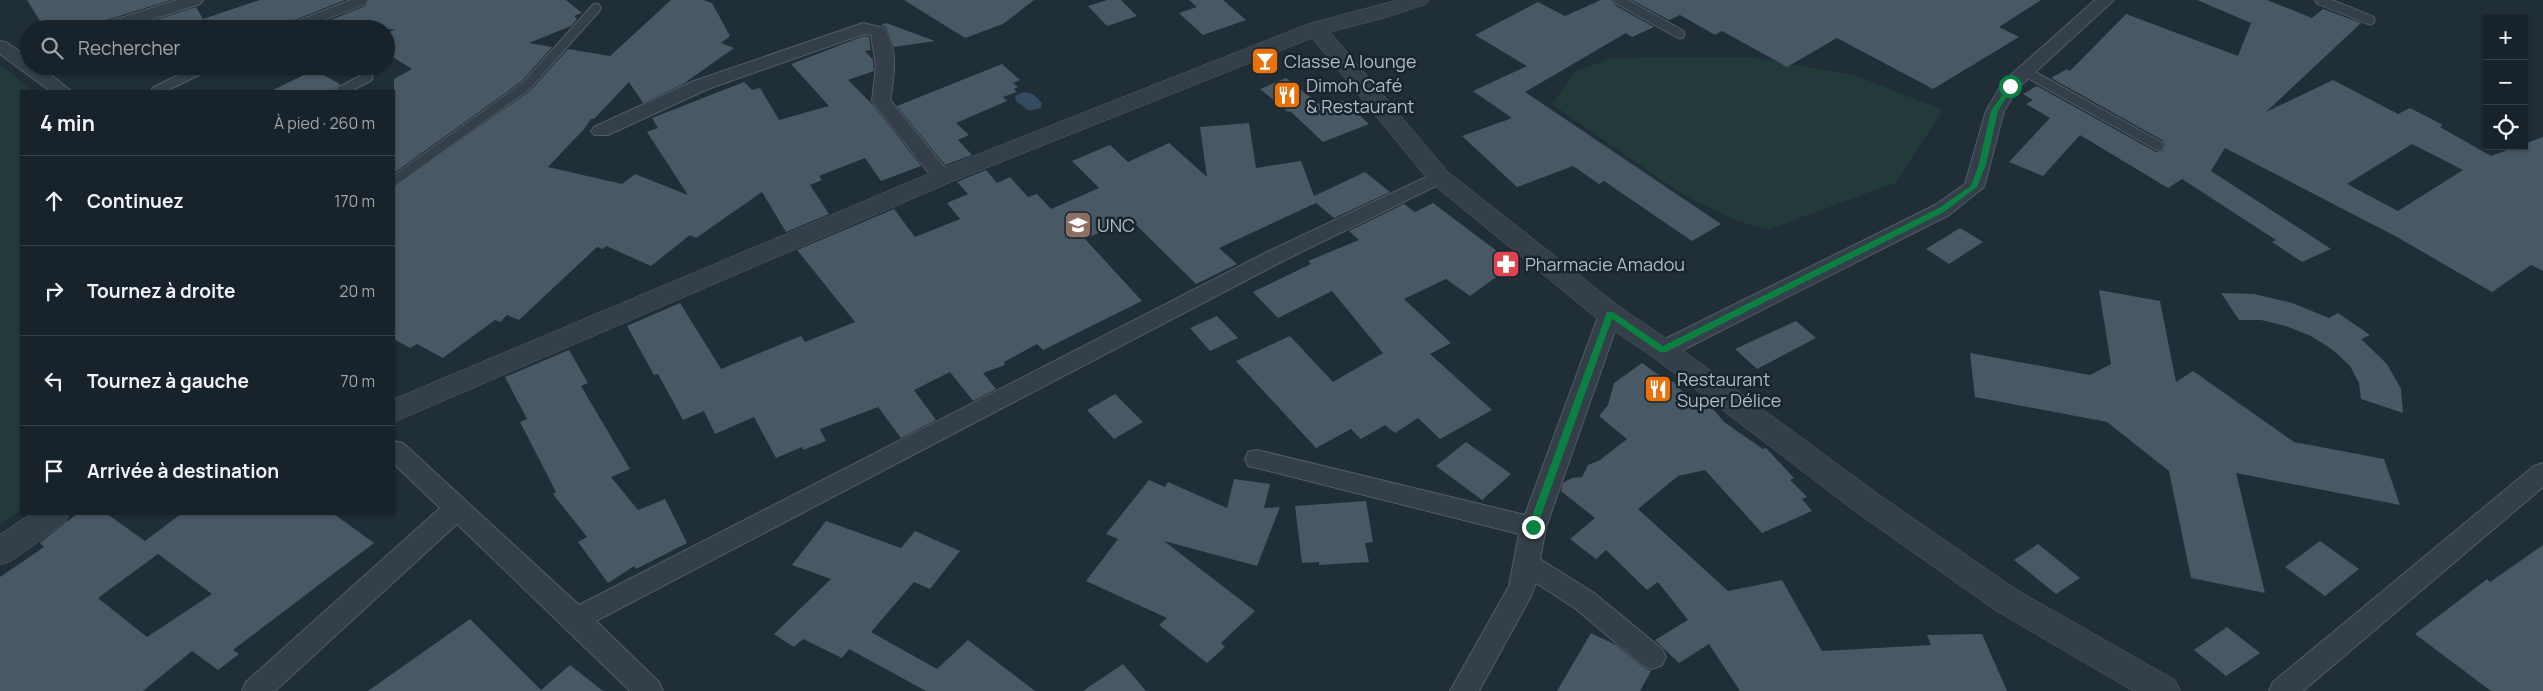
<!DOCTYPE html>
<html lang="fr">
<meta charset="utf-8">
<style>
:root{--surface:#18222a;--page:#252f36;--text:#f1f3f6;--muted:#9fa4a8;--line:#363f47}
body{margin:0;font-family:Manrope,sans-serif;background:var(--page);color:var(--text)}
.controls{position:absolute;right:15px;top:15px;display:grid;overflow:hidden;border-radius:0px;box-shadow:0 1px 4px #0004}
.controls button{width:45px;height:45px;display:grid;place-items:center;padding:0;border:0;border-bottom:1px solid var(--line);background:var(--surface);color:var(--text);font:25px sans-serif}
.stop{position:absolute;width:15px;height:15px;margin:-11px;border:4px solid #0b8043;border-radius:50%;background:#fff}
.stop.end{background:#0b8043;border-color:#fff;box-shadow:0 1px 5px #0008}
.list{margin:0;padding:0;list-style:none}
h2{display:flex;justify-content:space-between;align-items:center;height:65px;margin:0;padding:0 20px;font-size:21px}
h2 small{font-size:16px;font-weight:400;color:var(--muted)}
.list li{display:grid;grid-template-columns:32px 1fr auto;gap:15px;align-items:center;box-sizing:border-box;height:90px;padding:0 20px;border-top:1px solid var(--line)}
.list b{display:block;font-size:19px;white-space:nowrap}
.list em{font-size:16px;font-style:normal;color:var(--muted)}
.icon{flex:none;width:28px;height:28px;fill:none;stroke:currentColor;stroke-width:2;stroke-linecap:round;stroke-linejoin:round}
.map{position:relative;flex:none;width:2543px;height:691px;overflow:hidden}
.search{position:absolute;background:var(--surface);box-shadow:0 1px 4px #0004;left:20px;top:20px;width:375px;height:55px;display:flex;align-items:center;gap:12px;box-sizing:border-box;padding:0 18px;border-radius:28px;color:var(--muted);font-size:19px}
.panel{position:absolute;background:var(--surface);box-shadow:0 1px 4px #0004;left:20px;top:90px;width:375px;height:425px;border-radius:0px}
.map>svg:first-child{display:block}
.green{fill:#223a39}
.water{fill:#344c60}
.building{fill:#485865;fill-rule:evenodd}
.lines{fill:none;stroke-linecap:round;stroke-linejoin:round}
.service-casing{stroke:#515d66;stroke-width:11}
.minor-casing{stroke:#515d66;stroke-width:2}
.tertiary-casing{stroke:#515d66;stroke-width:1}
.service{stroke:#343f49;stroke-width:9}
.minor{fill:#343f49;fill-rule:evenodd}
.tertiary{fill:#343f49;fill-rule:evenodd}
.route{fill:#0b8043}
.labels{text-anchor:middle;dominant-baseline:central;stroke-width:5;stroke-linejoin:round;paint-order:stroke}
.poi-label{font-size:18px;fill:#aebac5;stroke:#19242d;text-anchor:start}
</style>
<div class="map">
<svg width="2543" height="691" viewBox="0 0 2543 691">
<rect width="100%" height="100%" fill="#202e38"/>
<g class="green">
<polygon points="1751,57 1854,75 1943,110 1895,183 1767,230 1733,219 1683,195 1552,104 1574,72 1611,58"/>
<polygon points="0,64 32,91 21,91 21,510 0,524"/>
</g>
<polygon class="water" points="1023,92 1033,94 1042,103 1041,108 1029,111 1016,101 1015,96"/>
<g class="building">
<polygon points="27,0 171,0 97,23 93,29 45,29"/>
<polygon points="260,0 345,0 287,23 283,29 129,29 196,7 203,19"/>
<polygon points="369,0 566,0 582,13 574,16 577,19 571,26 529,43 552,47 522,81 394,173 394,79 412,69 386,53 386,33 396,29 308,29 365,6"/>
<polygon points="671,0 703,0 712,3 730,36 721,43 734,48 683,84 643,103 629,82 594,119 591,119 584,129 548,167 622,184 635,174 688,195 647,132 658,128 652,118 744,82 752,90 760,88 779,120 829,106 791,64 864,36 869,37 871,50 865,51 873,60 874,71 848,80 874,106 921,166 881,181 865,158 819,176 822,180 810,185 829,214 786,232 762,192 696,238 690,235 651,266 606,246 603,249 597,247 519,320 507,315 500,322 495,320 443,358 417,344 410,348 394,339 394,187 530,91 568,49 610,56"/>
<polygon points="904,0 1034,0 1003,24 965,38"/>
<polygon points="1107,0 1121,0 1137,16 1107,26 1088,6"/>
<polygon points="1189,0 1223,0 1246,20 1203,35 1179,13 1197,7"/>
<polygon points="1601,0 1612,0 1616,6 1654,27 1632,37 1626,33 1525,92 1721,224 1692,241 1604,181 1599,184 1573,166 1517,187 1462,136 1512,118 1473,91 1527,66 1475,35 1538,2 1565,16"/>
<polygon points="1632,0 2041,0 1999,27 2019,37 1933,89 1837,38 1787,67 1722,31 1715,35 1680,15 1669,20"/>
<path d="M2197 0H2267L2312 18 2323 9 2361 23 2266 112 2333 80 2398 114 2410 108 2443 125 2440 127 2491 156 2518 146H2524V144L2543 137V271L2531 265 2492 292 2397 237 2225 148 2211 171 2331 249 2302 262 2272 242 2276 240 2182 179 2168 188 2080 135 2043 176 2009 162 2050 118 2026 104 2033 100 2023 94 2037 86 2156 152 2163 151 2165 145 2162 140 2051 78 2067 69 2070 71 2126 14 2238 56 2251 23ZM2412 144 2463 170 2398 211 2347 184Z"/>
<polygon points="886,23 935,41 894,47 886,27 881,25"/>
<polygon points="1002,64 1020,80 1013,83 1018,87 1014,89 1017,92 1003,97 1007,101 956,123 969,135 958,140 972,155 945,165 897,106"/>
<polygon points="314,70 340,84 334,91 271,91"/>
<polygon points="1286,78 1323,107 1342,100 1369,124 1323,142 1290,111 1288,112 1260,89"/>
<polygon points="1249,123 1256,168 1301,161 1314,196 1365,172 1390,192 1334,218 1316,203 1219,248 1237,264 1196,284 1130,219 1085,239 1142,301 1043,350 1037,344 1004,362 1005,365 983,373 996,389 973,401 950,372 914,390 936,420 901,438 878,407 820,429 826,441 803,450 802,447 776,458 754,417 715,434 704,411 683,420 658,374 654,375 627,326 680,303 721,369 801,336 805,342 855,322 797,250 894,209 915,237 960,219 947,203 968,194 957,182 986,170 997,183 1010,177 1028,197 1037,194 1051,209 1099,188 1072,161 1110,145 1128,162 1169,143 1207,177 1200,127"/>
<polygon points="1433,203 1514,264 1470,296 1446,279 1404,299 1451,343 1430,354 1492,410 1440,439 1418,418 1395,433 1385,425 1361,439 1351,429 1316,448 1236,361 1290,336 1333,382 1383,353 1332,291 1278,318 1253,292 1311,264 1308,261 1359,240 1349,231 1404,204 1415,212"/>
<polygon points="1960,228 1983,242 1949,264 1926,249"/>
<polygon points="2099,290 2160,301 2176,382 2193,371 2294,442 2384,459 2400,505 2236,473 2265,593 2191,578 2169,471 2107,422 1975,397 1970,353 2090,375 2111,364"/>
<polygon points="2221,293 2254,294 2292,303 2329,318 2338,313 2370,335 2361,339 2387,364 2401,389 2403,413 2361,399 2359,383 2350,366 2333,350 2311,336 2286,326 2261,320 2239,320"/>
<polygon points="1217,316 1238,338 1210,351 1190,328"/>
<polygon points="1796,321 1816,338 1757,369 1735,349"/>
<polygon points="569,350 588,383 581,386 630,469 611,477 638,510 665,499 687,543 636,569 634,566 608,583 578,542 587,537 553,494 556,492 520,422 527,419 505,377"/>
<polygon points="1642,363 1666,380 1674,382 1682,391 1703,406 1714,410 1724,422 1763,449 1766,448 1794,478 1790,480 1807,497 1802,499 1812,511 1762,533 1705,470 1678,476 1638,509 1728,591 1782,580 1822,651 1931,645 1927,635 1982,634 2007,691 1740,691 1709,644 1679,663 1655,640 1688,620 1658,582 1647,590 1606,550 1596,559 1570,539 1595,518 1561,491 1563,483 1572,478 1582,477 1588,465 1600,460 1627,439 1599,416 1608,405 1614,383"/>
<polygon points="1115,394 1143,422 1114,439 1087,410"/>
<polygon points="1466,442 1511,474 1482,500 1436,466"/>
<polygon points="1234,479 1270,484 1264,508 1280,507 1257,566 1164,541 1255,611 1221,643 1225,647 1207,663 1159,625 1167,618 1086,581 1118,539 1106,534 1149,480 1165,487 1168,482 1227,508"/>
<polygon points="1366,501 1373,542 1365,543 1369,562 1319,565 1319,562 1302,563 1295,506"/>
<path d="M77 514H107L145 541 181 514H334L374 543 233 650 239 654 218 670 192 651 143 691H0V577L44 547 40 543ZM158 554 212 594 147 637 98 598Z"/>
<polygon points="826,521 901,548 915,531 960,551 930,589 914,582 871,632 937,669 968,640 1035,691 926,691 849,649 842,658 803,639 794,647 774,634 831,579 792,565"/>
<polygon points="2320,541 2359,569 2325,596 2285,567"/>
<polygon points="2038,544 2080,578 2056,594 2014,560"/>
<polygon points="2543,545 2543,691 2491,691 2415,634 2487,579 2490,582"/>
<polygon points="470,619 541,690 570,665 603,691 368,691"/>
<polygon points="2227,627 2260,653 2226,676 2194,650"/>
<polygon points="1591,633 1616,645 1641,666 1651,671 1640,691 1557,691"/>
<polygon points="1123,664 1146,691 1083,691"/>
</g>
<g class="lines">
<g class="service-casing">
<g id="service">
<polyline points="1619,0 1680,34"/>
<polyline points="2320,0 2370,20"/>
<polyline points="289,29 363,0"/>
<polyline points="2026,72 2159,146"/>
<polyline points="156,91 207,66"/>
<polyline points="341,91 368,77"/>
<polyline points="394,181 526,86 596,8"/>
</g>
</g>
<g class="minor-casing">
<g id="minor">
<polygon points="177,0 203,0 200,4 122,29 95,29 98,25"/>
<polygon points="2095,0 2114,0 2017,89 2004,111 1984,187 1949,215 1671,356 1663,358 1655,356 1652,350 1655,344 1935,205 1965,184 1986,111 2003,82"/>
<path d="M863 23 884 28C899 49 894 77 890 100L949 173 952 177 949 181 942 183 935 181 872 101 876 66 871 35 864 34 708 89 608 135H594L591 131 594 127 694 81Z"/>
<polygon points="0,41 6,42 29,58 29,66 40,66 71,91 50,91 0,54"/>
<polygon points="1439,171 1446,173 1449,177 1446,181 1283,261 596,621 659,682 663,691 630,691 457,524 275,691 242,691 246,682 440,508 394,464 394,441 403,443 579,605 1269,251"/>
<polygon points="1610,306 1618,309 1621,314 1546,527 1540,559 1594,593 1662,649 1666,657 1662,665 1652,669 1642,665 1576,609 1536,583 1531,596 1479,691 1450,691 1509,586 1519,534 1257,468 1248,466 1245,459 1248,452 1257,450 1525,515 1599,314 1602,309"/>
<polygon points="2543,463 2543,487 2303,691 2269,691 2273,682 2534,466"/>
</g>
</g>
<g class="tertiary-casing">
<g id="tertiary">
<polygon points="1398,0 1429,0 1426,4 1384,18 1330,32 1448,172 1620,307 1673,343 1878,494 2017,590 2175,680 2180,691 2133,691 1995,610 1856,512 1653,357 1600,321 1430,182 1312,38 951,182 394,422 394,399 933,172 1308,24"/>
<polygon points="31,514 69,514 65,523 11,561 0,565 0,535"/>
</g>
</g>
<use href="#service" class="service"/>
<use href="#minor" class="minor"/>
<use href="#tertiary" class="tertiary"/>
</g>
<polygon class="route" points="2010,84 2013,86 1998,111 1986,164 1977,187 1944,212 1666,352 1660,352 1612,319 1537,527 1533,531 1529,530 1528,527 1607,312 1613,312 1663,346 1939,208 1971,186 1979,164 1991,111"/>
<defs>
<g id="bar-square" transform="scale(1.4375)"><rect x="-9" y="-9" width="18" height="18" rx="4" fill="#e8710a" stroke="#19242d"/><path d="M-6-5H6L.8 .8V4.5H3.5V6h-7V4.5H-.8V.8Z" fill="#fff"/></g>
<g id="restaurant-square" transform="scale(1.4375)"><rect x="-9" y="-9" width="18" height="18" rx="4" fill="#e8710a" stroke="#19242d"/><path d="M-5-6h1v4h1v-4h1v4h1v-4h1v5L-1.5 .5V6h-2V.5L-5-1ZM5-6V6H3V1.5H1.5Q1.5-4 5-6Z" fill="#fff"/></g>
<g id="university-square" transform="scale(1.4375)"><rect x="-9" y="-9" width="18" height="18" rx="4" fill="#8d6e63" stroke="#19242d"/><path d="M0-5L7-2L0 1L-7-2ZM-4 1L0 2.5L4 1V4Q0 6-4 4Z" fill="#fff"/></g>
<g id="pharmacy-square" transform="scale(1.4375)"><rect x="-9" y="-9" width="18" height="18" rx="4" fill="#e0444e" stroke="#19242d"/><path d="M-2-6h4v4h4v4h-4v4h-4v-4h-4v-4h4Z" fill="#fff"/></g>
</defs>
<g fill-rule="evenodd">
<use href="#bar-square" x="1265" y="61"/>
<use href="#restaurant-square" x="1287" y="95"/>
<use href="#university-square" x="1078" y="225"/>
<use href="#pharmacy-square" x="1506" y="264"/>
<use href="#restaurant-square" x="1658" y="389"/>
</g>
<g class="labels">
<g class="poi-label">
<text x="1284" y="61">Classe A lounge</text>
<text x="1306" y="85">Dimoh Café<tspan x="1306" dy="21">&amp; Restaurant</tspan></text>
<text x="1097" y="225">UNC</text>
<text x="1525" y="264">Pharmacie Amadou</text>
<text x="1677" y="379">Restaurant<tspan x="1677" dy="21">Super Délice</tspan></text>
</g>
</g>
</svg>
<div class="controls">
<button>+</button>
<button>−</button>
<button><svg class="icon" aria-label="locate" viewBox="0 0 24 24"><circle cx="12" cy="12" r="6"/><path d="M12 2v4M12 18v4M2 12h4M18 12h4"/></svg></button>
</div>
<div class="stop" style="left:2010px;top:86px"></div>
<div class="stop end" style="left:1533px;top:527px"></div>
<div class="search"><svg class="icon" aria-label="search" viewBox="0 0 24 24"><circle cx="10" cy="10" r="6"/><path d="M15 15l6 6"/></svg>Rechercher</div>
<section class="panel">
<h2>4 min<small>À pied · 260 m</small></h2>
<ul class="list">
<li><svg class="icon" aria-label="ahead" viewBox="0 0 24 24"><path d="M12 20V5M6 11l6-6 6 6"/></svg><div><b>Continuez</b></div><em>170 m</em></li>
<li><svg class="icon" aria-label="right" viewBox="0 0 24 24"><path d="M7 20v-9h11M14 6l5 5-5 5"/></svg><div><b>Tournez à droite</b></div><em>20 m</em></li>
<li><svg class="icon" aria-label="left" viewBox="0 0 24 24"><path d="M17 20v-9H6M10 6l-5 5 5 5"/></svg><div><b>Tournez à gauche</b></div><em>70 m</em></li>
<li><svg class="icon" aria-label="arrive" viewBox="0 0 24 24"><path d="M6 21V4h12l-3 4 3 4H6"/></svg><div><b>Arrivée à destination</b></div></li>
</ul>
</section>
</div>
